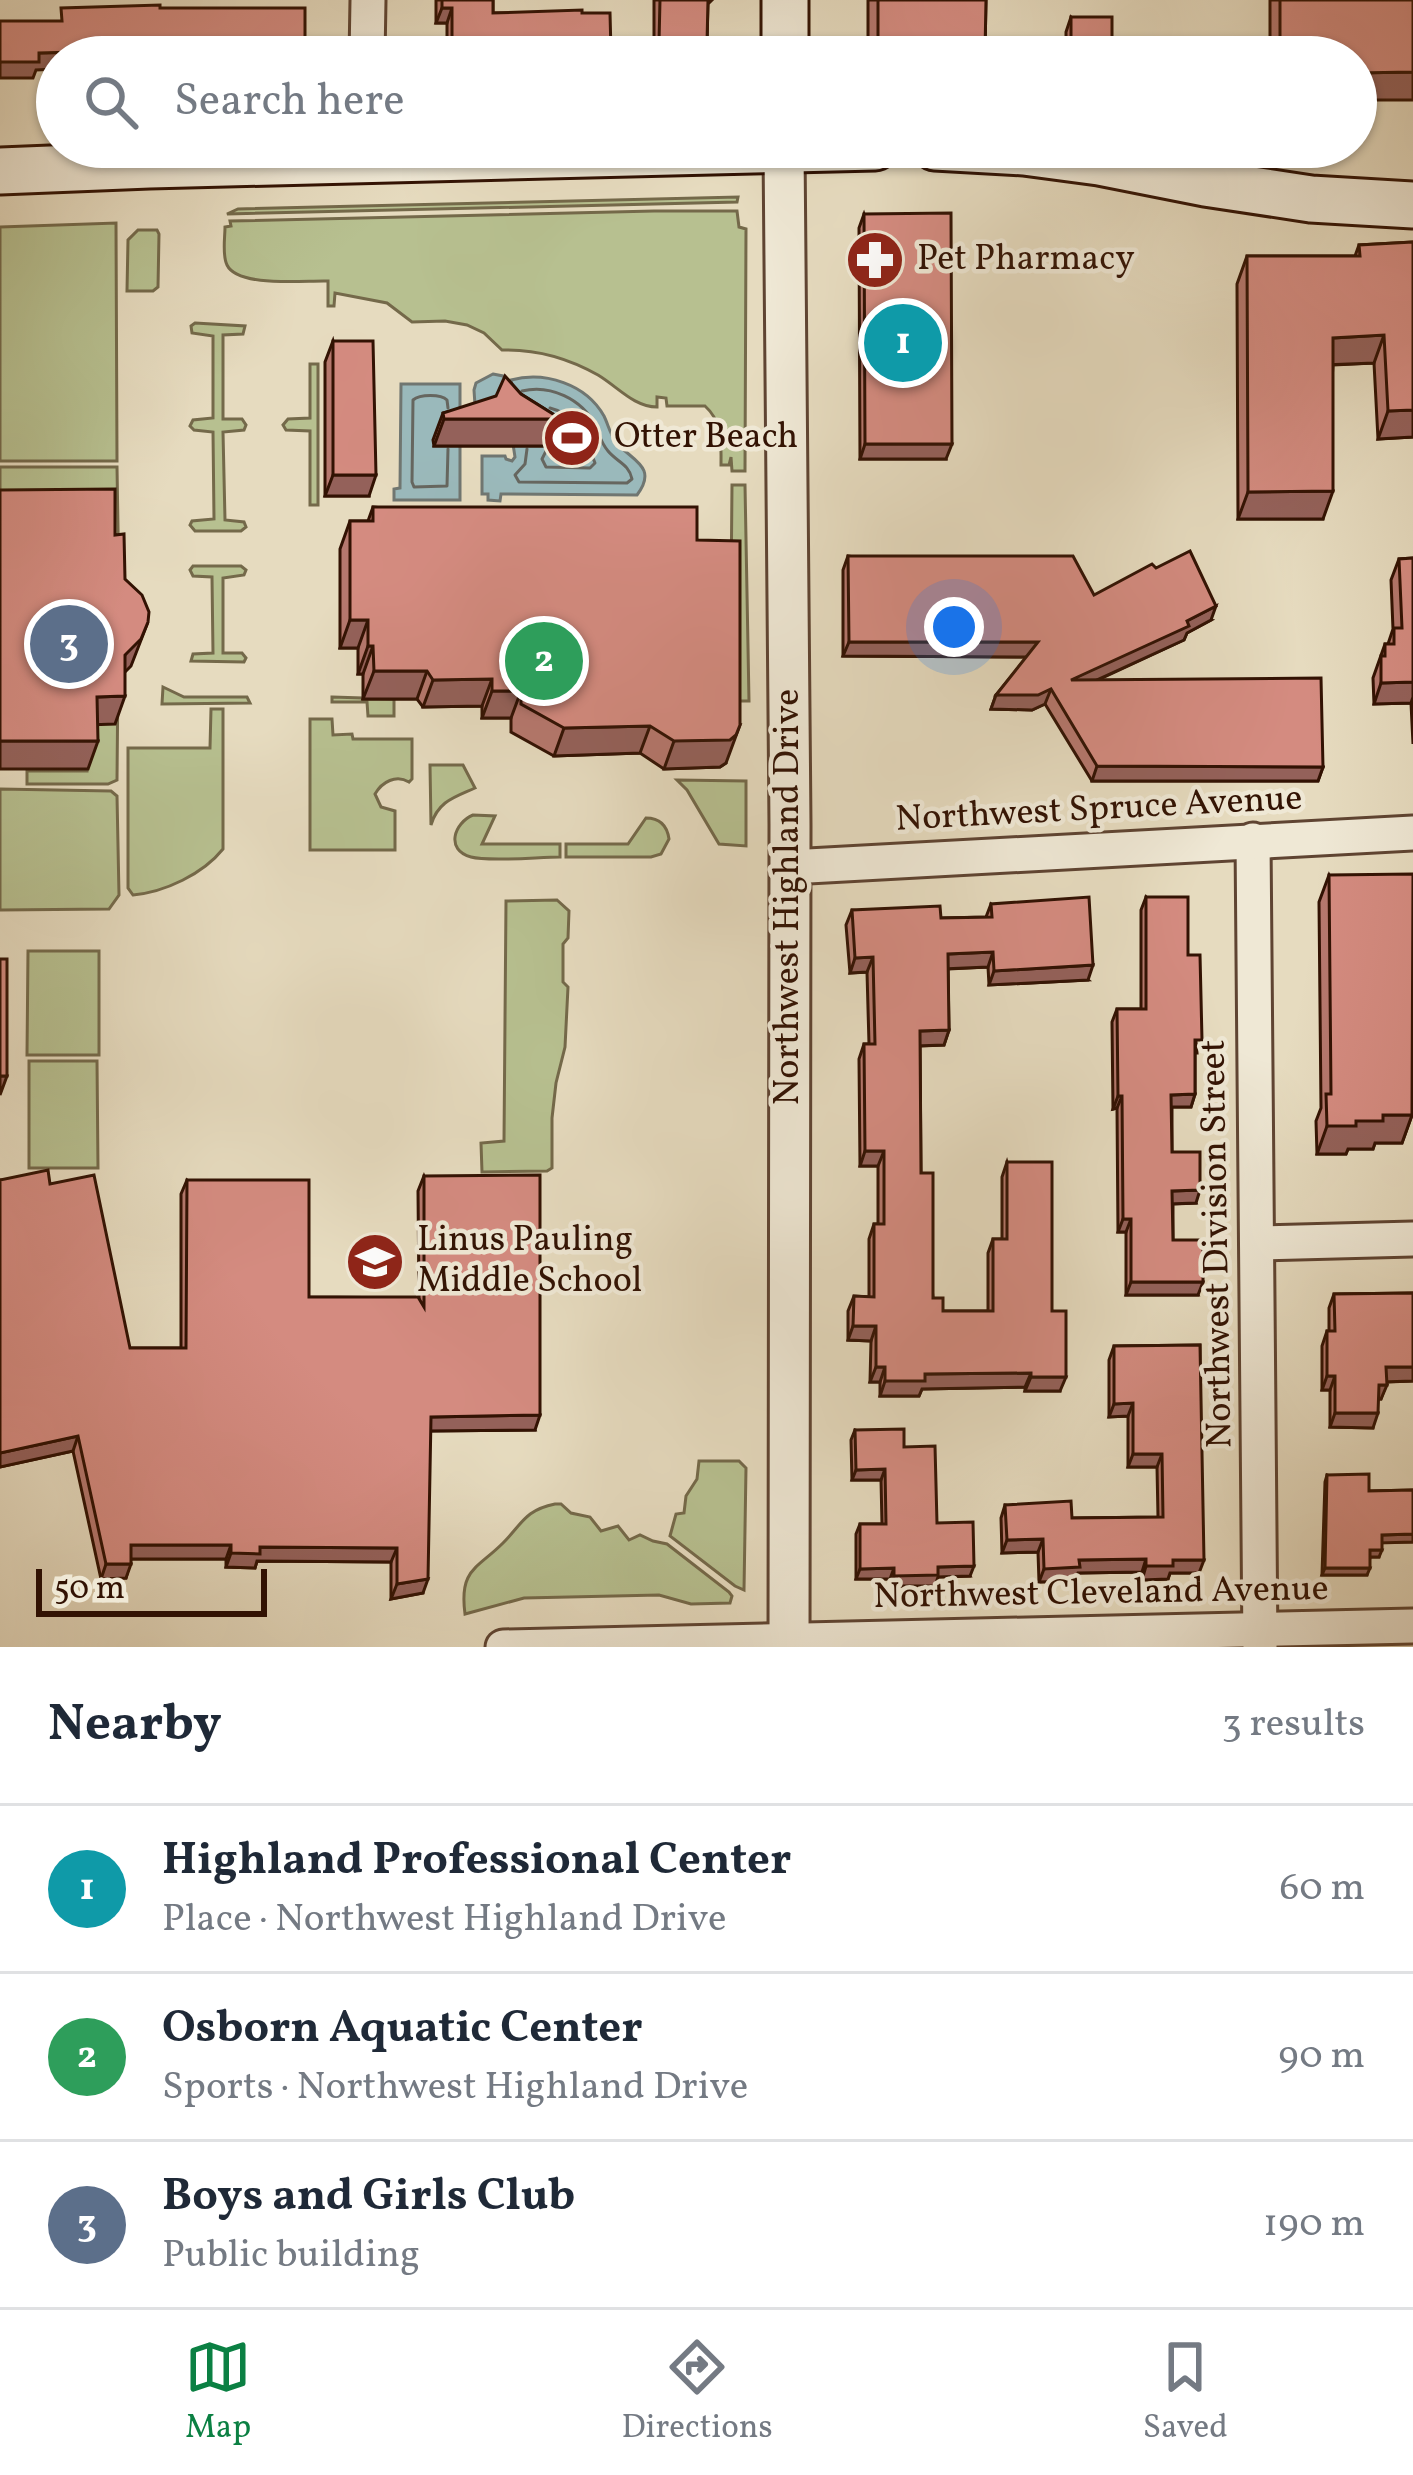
<!DOCTYPE html>
<meta charset="utf-8">
<style>
:root{--surface:#fff;--page:#f2f2f3;--text:#1f2937;--muted:#747a83;--line:#e0e1e3;--accent:#0b8043}
body{margin:0;font-family:Vollkorn,serif;background:var(--page);color:var(--text)}
.scale{position:absolute;left:36px;bottom:30px;width:231px;box-sizing:border-box;padding-left:12px;border:6px solid #321203;border-top:0;font-size:33px;line-height:42px;white-space:nowrap;color:#321203;-webkit-text-stroke:9px #efe8d5;paint-order:stroke}
.you{position:absolute;left:954px;top:627px;width:42px;height:42px;margin:-30px;border:9px solid #fff;border-radius:50%;background:#1a73e8;box-shadow:0 0 0 18px #1a73e833}
.badge{display:grid;place-items:center;width:78px;height:78px;border-radius:50%;background:var(--accent);color:#fff;font-size:39px;font-weight:700}
.pin{position:absolute;translate:-50% -50%;border:6px solid #fff;box-shadow:0 3px 12px #0006}
.list{margin:0;padding:0;list-style:none}
h2{display:flex;justify-content:space-between;align-items:center;height:156px;margin:0;padding:0 48px;font-size:51px}
h2 small{font-size:39px;font-weight:400;color:var(--muted)}
.list li{display:grid;grid-template-columns:78px 1fr auto;gap:36px;align-items:center;box-sizing:border-box;height:168px;padding:0 48px;border-top:3px solid var(--line)}
.list b{display:block;font-size:45px;white-space:nowrap}
.list p{margin:0;font-size:39px;white-space:nowrap;color:var(--muted)}
.list em{font-size:39px;font-style:normal;color:var(--muted)}
.icon{flex:none;width:66px;height:66px;fill:none;stroke:currentColor;stroke-width:2;stroke-linecap:round;stroke-linejoin:round}
.map{position:relative;flex:none;width:1413px;height:1647px;overflow:hidden}
.search{position:absolute;background:var(--surface);box-shadow:0 3px 9px #0004;left:36px;right:36px;top:36px;height:132px;display:flex;align-items:center;gap:30px;box-sizing:border-box;padding:0 42px;border-radius:66px;color:var(--muted);font-size:45px}
.sheet{height:660px;background:var(--surface)}
nav{display:flex;justify-content:space-around;align-items:center;box-sizing:border-box;height:168px;border-top:3px solid var(--line);background:var(--surface);font-size:33px;color:var(--muted)}
nav a{display:grid;justify-items:center;gap:6px}
nav .on{color:var(--accent)}
.map>svg:first-child{display:block}
.green{fill:#b7c090;stroke:#74694a;stroke-width:3}
.water{fill:#9ab9bb;stroke:#707671;stroke-width:3}
.lines{fill:none;stroke-linecap:round;stroke-linejoin:round}
.shore{stroke:#66665f;stroke-width:3}
.minor-casing{stroke:#5f4432;stroke-width:39}
.tertiary-casing{stroke:#5f4432;stroke-width:45}
.secondary-casing{stroke:#321203;stroke-width:51}
.minor{stroke:#efe8d5;stroke-width:33}
.tertiary{stroke:#efe8d5;stroke-width:39}
.secondary{stroke:#efe8d5;stroke-width:45}
.wall{fill:#b6786e;stroke:#321203;stroke-width:3}
.shaded-wall{fill:#94615a;stroke:#321203;stroke-width:3}
.building{fill:#d48b80;stroke:#321203;stroke-width:3}
.labels{text-anchor:middle;dominant-baseline:central;stroke-width:9;stroke-linejoin:round;paint-order:stroke}
.poi-label{font-size:36px;fill:#321203;stroke:#efe8d5;text-anchor:start}
.street-label{font-size:36px;fill:#321203;stroke:#efe8d5}
</style>
<div class="map">
<svg width="1413" height="1647" viewBox="0 0 1413 1647">
<rect width="100%" height="100%" fill="#e6dbbf"/>
<filter id="stains"><feTurbulence type="fractalNoise" baseFrequency=".00167" numOctaves="4"/><feColorMatrix values="0 0 0 0 .2 0 0 0 0 .09 0 0 0 0 .02 0 0 0 .5 -.17"/></filter>
<radialGradient id="worn" r=".72"><stop offset=".6" stop-color="#630" stop-opacity="0"/><stop offset="1" stop-color="#630" stop-opacity=".3"/></radialGradient>
<g class="green">
<polygon points="738,197 737,202 227,214 238,209"/>
<path d="M654 211H737L739 227 746 229 745 471H732L731 457 729 465H721C721 443 723 422 705 406H667L666 398 657 397V407C634 407 618 387 598 375 568 358 536 349 502 350L484 333 467 325 445 321 412 322 387 303 335 293 334 306H328V281C306 280 238 288 227 265 222 255 225 238 225 227L231 226 230 221Z"/>
<polygon points="116,223 117,461 0,461 0,227"/>
<polygon points="138,230 157,230 159,234 158,287 153,291 127,291 128,240"/>
<polygon points="195,323 245,326 243,334 223,335 223,419 242,419 246,425 244,430 223,432 225,520 244,522 246,527 241,531 195,531 190,525 192,521 214,519 213,432 194,430 190,426 193,420 213,418 213,336 192,333 191,326"/>
<polygon points="310,364 318,364 318,505 310,505 310,431 286,430 283,425 288,419 310,418"/>
<polygon points="0,467 117,467 119,589 0,518"/>
<polygon points="732,485 745,485 749,701 730,701"/>
<polygon points="193,566 241,566 246,570 244,575 223,578 223,653 242,653 246,658 244,662 191,661 193,654 213,653 212,577 193,576 190,570"/>
<polygon points="118,673 117,780 108,784 27,784 27,771 87,771 87,725"/>
<polygon points="163,687 184,697 247,697 250,703 162,704"/>
<polygon points="332,697 394,699 394,716 368,716 367,702 332,702"/>
<path d="M211 709H223V849C203 874 165 892 133 895L128 888V748H210Z"/>
<path d="M310 719H332L333 735 352 734 353 739H412V779L409 782C396 774 382 782 375 794L381 807 395 811V850H310Z"/>
<path d="M430 765H463L475 788C455 797 438 801 431 825Z"/>
<polygon points="677,780 746,781 746,846 719,844 687,790"/>
<polygon points="0,789 111,791 117,796 119,895 109,909 0,910"/>
<path d="M473 815 495 816 482 844H560V857C539 857 489 862 471 857 445 850 454 823 473 815Z"/>
<path d="M646 818C660 818 667 825 669 839L661 854 651 857H566V844H628Z"/>
<polygon points="557,900 569,911 568,938 563,944 563,982 568,987 565,1047 556,1083 552,1118 552,1168 547,1171 482,1172 481,1143 504,1141 506,901"/>
<polygon points="28,951 99,951 99,1055 27,1055"/>
<polygon points="29,1061 97,1061 98,1168 29,1168"/>
<polygon points="699,1461 739,1461 746,1468 744,1590 735,1586 670,1536 676,1514 684,1513 686,1496 697,1479"/>
<path d="M555 1504H561L571 1513 590 1517 601 1531 618 1526 629 1540 640 1535 653 1541 667 1544 729 1592 732 1596 730 1603 691 1604 659 1595 524 1598 465 1614C459 1569 477 1569 503 1543 522 1524 525 1510 555 1504Z"/>
</g>
<g class="water">
<path d="M493 374 503 376 512 385 511 380C545 371 586 384 604 416 608 424 610 434 616 442 630 460 659 466 637 495L501 494 500 501 488 500V494H482V456H505L506 459 512 461 515 457 513 444 475 405 474 390 476 383Z"/>
<polygon points="401,384 460,384 460,500 394,500 394,489 400,488"/>
</g>
<g class="lines">
<g class="shore">
<path d="M522 391C550 384 582 399 595 425 599 434 601 443 608 451 617 462 629 464 632 479L627 483 519 482 515 475 525 464 527 449"/>
<path d="M448 408 447 400C441 394 420 394 413 400L412 482 414 487 447 486 448 449"/>
<path d="M547 449 542 459 546 467 590 468 595 463C586 440 577 414 550 408"/>
</g>
<g class="minor-casing">
<g id="minor">
<polyline points="367,57 368,0"/>
<polyline points="1253,840 1260,1647"/>
<polyline points="790,867 1413,833"/>
<polyline points="1257,1243 1413,1239"/>
<polyline points="503,1647 1413,1626"/>
</g>
</g>
<g class="tertiary-casing">
<polyline id="tertiary" points="784,149 790,825 789,1647"/>
</g>
<g class="secondary-casing">
<g id="secondary">
<polyline points="785,0 785,57"/>
<polyline points="935,147 1024,152 1099,162 1205,183 1311,199 1413,205"/>
<polyline points="0,171 149,165 875,147"/>
</g>
</g>
<use href="#minor" class="minor"/>
<use href="#tertiary" class="tertiary"/>
<use href="#secondary" class="secondary"/>
</g>
<g class="wall">
<polygon points="436,0 493,0 493,13 582,13 609,57 447,57 447,23 436,23"/>
<polygon points="654,0 712,0 708,4 707,43 702,57 654,57"/>
<polygon points="868,0 986,0 985,52 983,57 868,57"/>
<polygon points="1270,0 1413,0 1356,57 1270,57"/>
<polygon points="1071,17 1112,57 1066,57 1066,32"/>
<polygon points="864,214 946,459 860,459 859,228"/>
<polygon points="1413,242 1413,437 1378,439 1374,363 1333,365 1323,519 1238,519 1237,284 1247,256 1355,256 1359,245"/>
<polygon points="333,341 369,496 325,496 325,362"/>
<polygon points="521,394 561,419 551,446 434,446 433,440 443,413"/>
<polygon points="373,507 697,540 726,763 720,767 664,769 640,753 554,756 511,732 511,718 482,718 482,706 423,707 417,699 363,699 363,674 358,674 358,648 340,648 340,549 350,521 368,521"/>
<polygon points="848,556 1094,595 1211,620 1187,633 1184,640 1098,680 1323,767 1318,781 1092,781 1045,704 1032,710 991,709 996,695 1027,657 843,656 843,570"/>
<polygon points="1413,558 1413,744 1411,703 1374,704 1373,678 1385,644 1388,644 1393,629 1391,580 1399,559"/>
<polygon points="1329,875 1412,1046 1412,1115 1402,1143 1375,1143 1373,1149 1348,1149 1346,1154 1317,1154 1316,1121 1321,1108 1319,902"/>
<polygon points="1146,897 1188,955 1197,1053 1195,1053 1195,1094 1191,1107 1172,1107 1172,1152 1196,1203 1173,1204 1173,1240 1198,1295 1126,1295 1126,1232 1118,1232 1117,1108 1113,1109 1112,1022 1117,1009 1141,1009 1141,910"/>
<polygon points="991,904 1088,980 989,985 988,967 948,969 949,1030 944,1045 920,1046 921,1173 933,1298 943,1311 988,1311 988,1253 993,1239 1002,1239 1002,1177 1007,1162 1052,1311 1060,1391 1025,1391 1025,1387 922,1389 919,1396 880,1396 880,1382 870,1382 871,1341 848,1340 848,1311 854,1296 869,1297 869,1239 874,1224 878,1224 878,1166 860,1166 859,1059 864,1044 869,1044 867,972 850,973 846,925 852,910 941,918 986,917"/>
<polygon points="424,1176 535,1430 430,1431 423,1593 391,1599 391,1562 257,1561 255,1568 226,1567 226,1559 131,1559 126,1578 101,1579 73,1451 0,1467 0,1180 50,1184 130,1348 181,1348 181,1194 187,1180 309,1297 419,1298 418,1191"/>
<polygon points="1413,1293 1413,1381 1387,1382 1381,1399 1378,1399 1373,1428 1330,1427 1330,1390 1322,1390 1322,1346 1327,1331 1329,1331 1329,1308 1334,1294"/>
<polygon points="1200,1345 1199,1573 1170,1573 1168,1579 1142,1580 1142,1572 1078,1573 1075,1581 1039,1582 1038,1552 1002,1553 1001,1518 1005,1505 1072,1518 1158,1517 1157,1467 1128,1467 1128,1416 1109,1417 1109,1360 1114,1346"/>
<polygon points="855,1430 904,1447 937,1523 970,1576 938,1577 935,1586 890,1586 890,1579 856,1579 856,1534 860,1524 882,1524 881,1480 852,1480 851,1440"/>
<polygon points="1327,1475 1369,1491 1413,1490 1413,1542 1382,1542 1379,1557 1370,1557 1367,1575 1322,1575 1325,1482"/>
</g>
<g class="shaded-wall">
<polygon points="442,8 452,8 447,23 436,23"/>
<polygon points="659,42 707,43 702,57 654,57"/>
<polygon points="117,51 115,57 57,57 57,69 36,70 33,78 0,78 0,62 39,53"/>
<polygon points="878,51 985,52 983,57 875,57"/>
<polygon points="611,52 609,57 451,57 452,56"/>
<polygon points="162,54 305,54 304,57 161,57"/>
<polygon points="1413,72 1413,100 1356,100 1356,73"/>
<polygon points="1384,335 1374,363 1323,365 1333,338"/>
<polygon points="1413,410 1413,437 1378,439 1388,411"/>
<polygon points="444,419 561,419 551,446 434,446"/>
<polygon points="865,444 952,444 946,459 860,459"/>
<polygon points="333,475 376,475 369,496 325,496"/>
<polygon points="1333,491 1323,519 1238,519 1248,492"/>
<polygon points="1216,606 1211,620 1187,633 1184,640 1066,694 1071,680"/>
<polygon points="350,620 368,620 358,648 340,648"/>
<polygon points="148,622 131,666 115,682 125,655"/>
<polygon points="849,642 1038,642 1033,657 843,656"/>
<polygon points="368,646 373,646 363,674 358,674"/>
<polygon points="374,671 427,671 417,699 363,699"/>
<polygon points="492,679 482,706 423,707 433,680"/>
<polygon points="1413,682 1413,697 1411,703 1374,704 1381,683"/>
<polygon points="1051,689 1045,704 1032,710 991,709 996,695"/>
<polygon points="492,691 521,691 511,718 482,718"/>
<polygon points="125,696 115,724 87,725 97,697"/>
<polygon points="740,725 726,763 720,767 664,769 674,741"/>
<polygon points="650,726 640,753 554,756 564,728"/>
<polygon points="0,741 98,741 88,769 0,769"/>
<polygon points="1097,766 1323,767 1318,781 1092,781"/>
<polygon points="993,952 988,967 942,969 948,954"/>
<polygon points="873,957 867,972 850,973 855,958"/>
<polygon points="1093,965 1088,980 989,985 994,971"/>
<polygon points="949,1030 944,1045 915,1046 920,1031"/>
<polygon points="0,1076 7,1076 0,1095"/>
<polygon points="1195,1094 1191,1107 1167,1107 1171,1095"/>
<polygon points="1118,1096 1122,1096 1117,1108 1113,1109"/>
<polygon points="1383,1115 1412,1115 1402,1143 1375,1143 1373,1149 1348,1149 1346,1154 1317,1154 1327,1126"/>
<polygon points="865,1151 884,1151 878,1166 860,1166"/>
<polygon points="1200,1190 1196,1203 1168,1204 1172,1191"/>
<polygon points="1123,1219 1131,1219 1126,1232 1118,1232"/>
<polygon points="1131,1282 1203,1282 1198,1295 1126,1295"/>
<polygon points="853,1326 876,1326 871,1341 848,1340"/>
<polygon points="876,1367 885,1367 880,1382 870,1382"/>
<polygon points="1386,1367 1413,1367 1413,1381 1381,1382"/>
<polygon points="1031,1373 1025,1387 922,1389 919,1396 880,1396 885,1381 925,1374"/>
<polygon points="1327,1376 1335,1376 1330,1390 1322,1390"/>
<polygon points="1031,1377 1066,1377 1060,1391 1025,1391"/>
<polygon points="1379,1385 1387,1385 1381,1399 1373,1399"/>
<polygon points="1133,1403 1128,1416 1109,1417 1114,1404"/>
<polygon points="1335,1413 1378,1413 1373,1428 1330,1427"/>
<polygon points="540,1415 535,1430 425,1431 431,1417"/>
<polygon points="78,1436 73,1451 0,1467 0,1453"/>
<polygon points="1133,1454 1162,1454 1157,1467 1128,1467"/>
<polygon points="885,1469 881,1480 852,1480 856,1470"/>
<polygon points="1413,1534 1413,1542 1379,1543 1382,1535"/>
<polygon points="1043,1539 1038,1552 1002,1553 1007,1540"/>
<polygon points="131,1545 231,1545 226,1559 126,1559"/>
<polygon points="260,1547 397,1548 391,1562 257,1561 255,1568 226,1567 231,1553"/>
<polygon points="1370,1550 1382,1550 1379,1557 1367,1557"/>
<polygon points="1146,1559 1142,1572 1078,1573 1075,1581 1039,1582 1044,1569 1079,1560"/>
<polygon points="1173,1560 1204,1560 1199,1573 1170,1573 1168,1579 1142,1580 1146,1566"/>
<polygon points="106,1564 131,1564 126,1578 101,1579"/>
<polygon points="974,1566 970,1576 938,1577 935,1586 890,1586 894,1576 938,1567"/>
<polygon points="894,1568 890,1579 856,1579 860,1569"/>
<polygon points="1325,1568 1370,1568 1367,1575 1322,1575"/>
<polygon points="428,1579 423,1593 391,1599 397,1584"/>
</g>
<g class="building">
<polygon points="442,0 493,0 493,13 582,10 582,13 610,13 611,52 452,56 452,8 442,8"/>
<polygon points="660,0 708,0 707,43 659,42"/>
<polygon points="878,0 986,0 985,52 878,51"/>
<polygon points="1280,0 1413,0 1413,72 1356,73 1356,57 1280,57"/>
<polygon points="160,5 160,8 305,8 305,54 162,54 162,57 118,57 117,51 39,53 39,62 0,62 0,21 62,21 61,8"/>
<rect x="1071" y="17" width="41" height="40"/>
<polygon points="951,213 952,444 865,444 864,214"/>
<polygon points="1413,242 1413,410 1388,411 1384,335 1333,338 1333,491 1248,492 1247,256 1360,256 1359,245"/>
<polygon points="333,341 373,341 376,475 333,475"/>
<polygon points="505,376 521,394 561,419 444,419 443,413 496,396"/>
<polygon points="115,489 115,535 124,534 125,579 142,595 149,612 148,622 141,639 125,655 125,696 97,697 98,741 0,741 0,490"/>
<polygon points="373,507 697,507 697,540 740,541 740,725 736,735 730,740 674,741 650,726 564,728 521,704 521,691 492,691 492,679 433,680 427,671 374,671 373,646 368,646 368,620 350,620 350,521 373,521"/>
<polygon points="1190,551 1216,606 1187,621 1189,626 1071,680 1321,678 1323,767 1097,766 1051,689 1038,695 996,695 1038,642 849,642 848,556 1073,556 1094,595 1152,564 1156,568"/>
<polygon points="1413,558 1413,682 1381,683 1381,656 1385,656 1385,644 1394,644 1394,628 1402,628 1399,559"/>
<polygon points="1413,874 1412,1115 1383,1115 1383,1121 1356,1121 1356,1126 1327,1126 1326,1094 1331,1094 1329,875"/>
<polygon points="1089,897 1093,965 994,971 993,952 948,954 949,1030 920,1031 921,1173 933,1173 933,1298 943,1298 943,1311 993,1311 993,1239 1007,1239 1007,1162 1052,1162 1052,1311 1066,1311 1066,1377 1031,1377 1031,1373 925,1374 925,1381 885,1381 885,1367 876,1367 876,1326 853,1326 854,1296 874,1297 874,1224 884,1224 884,1151 865,1151 864,1044 875,1044 873,957 855,958 852,910 940,906 941,918 992,917 991,904"/>
<polygon points="1146,897 1188,897 1188,955 1200,955 1202,1040 1195,1040 1195,1094 1171,1095 1172,1152 1200,1152 1200,1190 1172,1191 1173,1240 1203,1240 1203,1282 1131,1282 1131,1219 1123,1219 1122,1096 1118,1096 1117,1009 1146,1009"/>
<rect x="0" y="959" width="7" height="117"/>
<polygon points="48,1170 50,1184 94,1175 130,1348 186,1348 187,1180 309,1180 309,1297 418,1297 424,1307 424,1176 540,1175 540,1415 431,1417 428,1579 397,1584 397,1548 260,1547 260,1554 231,1553 231,1545 131,1545 131,1564 106,1564 78,1436 0,1453 0,1180"/>
<polygon points="1413,1293 1413,1367 1386,1367 1387,1385 1379,1385 1378,1413 1335,1413 1335,1376 1327,1376 1327,1331 1335,1331 1334,1294"/>
<polygon points="1200,1345 1204,1560 1173,1560 1173,1566 1146,1566 1146,1559 1079,1560 1080,1567 1044,1569 1043,1539 1007,1540 1005,1505 1071,1501 1072,1518 1163,1517 1162,1454 1133,1454 1133,1403 1114,1404 1114,1346"/>
<polygon points="904,1429 904,1447 935,1446 937,1523 973,1522 974,1566 938,1567 938,1575 894,1576 894,1568 860,1569 860,1524 886,1524 885,1469 856,1470 855,1430"/>
<polygon points="1369,1474 1369,1491 1413,1490 1413,1534 1382,1535 1382,1550 1370,1550 1370,1568 1325,1568 1327,1475"/>
</g>
<defs>
<g id="pharmacy-disc" transform="scale(3)"><circle r="9.5" fill="#8f2418" stroke="#efe8d5"/><path d="M-2-6h4v4h4v4h-4v4h-4v-4h-4v-4h4Z" fill="#fff"/></g>
<g id="stadium-disc" transform="scale(3)"><circle r="9.5" fill="#8f2418" stroke="#efe8d5"/><path d="M0-5a6.5 5 0 1 0 0 10a6.5 5 0 1 0 0-10ZM-3.5-1.8h7v3.6h-7Z" fill="#fff"/></g>
<g id="school-disc" transform="scale(3)"><circle r="9.5" fill="#8f2418" stroke="#efe8d5"/><path d="M0-5L7-2L0 1L-7-2ZM-4 1L0 2.5L4 1V4Q0 6-4 4Z" fill="#fff"/></g>
</defs>
<g fill-rule="evenodd">
<use href="#pharmacy-disc" x="875" y="260"/>
<use href="#stadium-disc" x="572" y="438"/>
<use href="#school-disc" x="375" y="1262"/>
</g>
<g class="labels">
<g class="poi-label">
<text x="917" y="260">Pet Pharmacy</text>
<text x="614" y="438">Otter Beach</text>
<text x="417" y="1241">Linus Pauling<tspan x="417" dy="41">Middle School</tspan></text>
</g>
<g class="street-label">
<text transform="translate(1099 810) rotate(-3)">Northwest Spruce Avenue</text>
<text transform="translate(789 897) rotate(-90)">Northwest Highland Drive</text>
<text transform="translate(1218 1244) rotate(-91)">Northwest Division Street</text>
<text transform="translate(1101 1594) rotate(-1)">Northwest Cleveland Avenue</text>
</g>
</g>
<rect width="100%" height="100%" filter="url(#stains)"/>
<rect width="100%" height="100%" fill="url(#worn)"/>
</svg>
<div class="scale">50 m</div>
<div class="you"></div>
<div class="pin badge" style="left:903px;top:343px;background:#0f9aa8">1</div>
<div class="pin badge" style="left:544px;top:661px;background:#2e9e5b">2</div>
<div class="pin badge" style="left:69px;top:644px;background:#5c6f8a">3</div>
<div class="search"><svg class="icon" aria-label="search" viewBox="0 0 24 24"><circle cx="10" cy="10" r="6"/><path d="M15 15l6 6"/></svg>Search here</div>
</div>
<section class="sheet">
<h2>Nearby<small>3 results</small></h2>
<ul class="list">
<li><span class="badge" style="background:#0f9aa8">1</span><div><b>Highland Professional Center</b><p>Place · Northwest Highland Drive</p></div><em>60 m</em></li>
<li><span class="badge" style="background:#2e9e5b">2</span><div><b>Osborn Aquatic Center</b><p>Sports · Northwest Highland Drive</p></div><em>90 m</em></li>
<li><span class="badge" style="background:#5c6f8a">3</span><div><b>Boys and Girls Club</b><p>Public building</p></div><em>190 m</em></li>
</ul>
</section>
<nav>
<a class="on"><svg class="icon" aria-label="map" viewBox="0 0 24 24"><path d="M3 6l6-2 6 2 6-2v14l-6 2-6-2-6 2zM9 4v14M15 6v14"/></svg>Map</a>
<a><svg class="icon" aria-label="directions" viewBox="0 0 24 24"><path d="M12 3l9 9-9 9-9-9zM9 14v-3h6M13 9l2 2-2 2"/></svg>Directions</a>
<a><svg class="icon" aria-label="saved" viewBox="0 0 24 24"><path d="M7 4h10v16l-5-4-5 4z"/></svg>Saved</a>
</nav>
